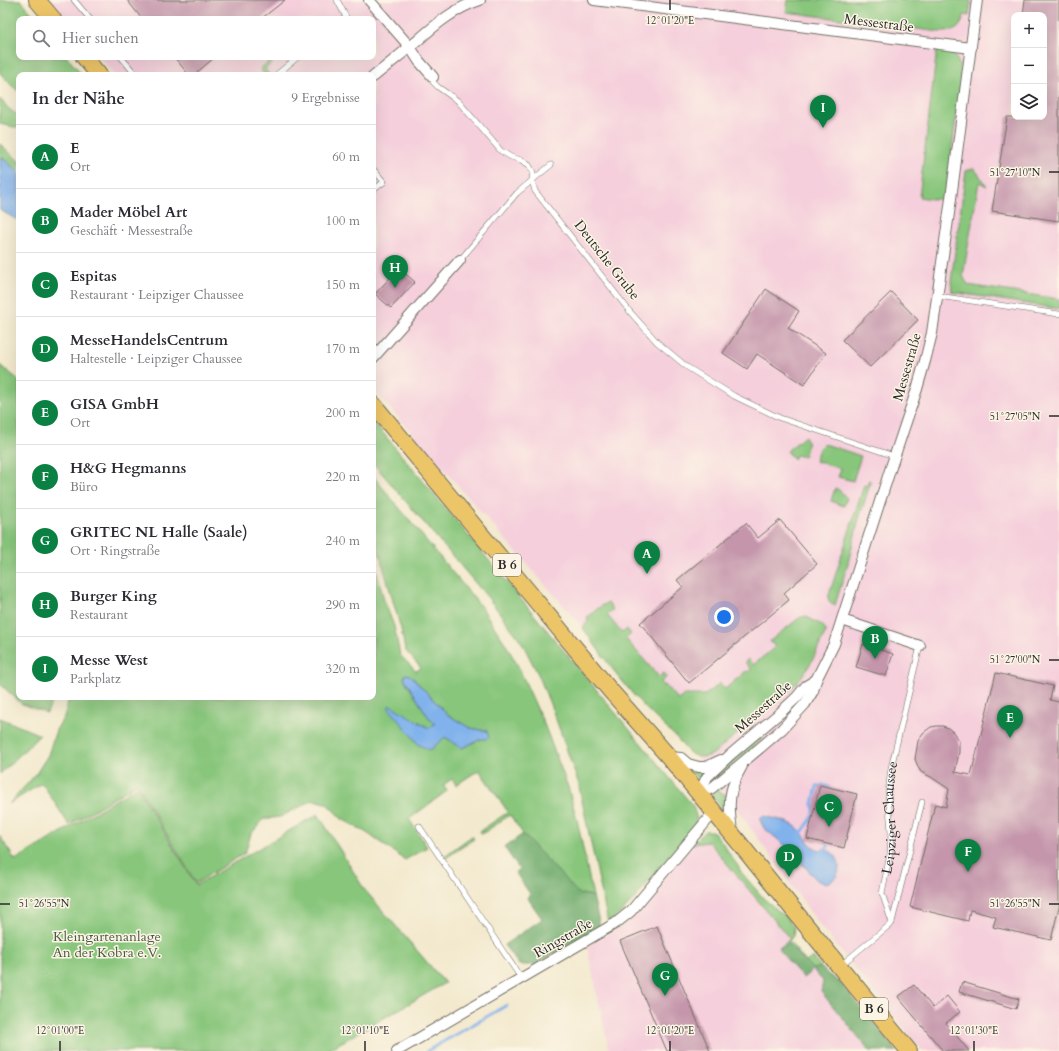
<!DOCTYPE html>
<html lang="de">
<meta charset="utf-8">
<style>
:root{--surface:#fff;--page:#f7f7f7;--text:#2b2b33;--muted:#7c7c81;--line:#e1e1e2;--accent:#0b8043}
body{margin:0;font-family:Cardo,serif;background:var(--page);color:var(--text)}
.controls{position:absolute;right:12px;top:12px;display:grid;overflow:hidden;border-radius:8px;box-shadow:0 4px 16px #0002}
.controls button{width:36px;height:36px;display:grid;place-items:center;padding:0;border:0;border-bottom:1px solid var(--line);background:var(--surface);color:var(--text);font:20px sans-serif}
.you{position:absolute;left:724px;top:617px;width:14px;height:14px;margin:-10px;border:3px solid #fff;border-radius:50%;background:#1a73e8;box-shadow:0 0 0 6px #1a73e833}
.badge{display:grid;place-items:center;width:26px;height:26px;border-radius:50%;background:var(--accent);color:#fff;font-size:13px;font-weight:700}
.pin{position:absolute;translate:-50% -33px;filter:drop-shadow(0 1px 2px #0008)}
.pin::after{content:'';position:absolute;top:21px;width:14px;height:12px;background:inherit;clip-path:polygon(0 0,100% 0,50% 100%)}
.list{margin:0;padding:0;list-style:none}
h2{display:flex;justify-content:space-between;align-items:center;height:52px;margin:0;padding:0 16px;font-size:17px}
h2 small{font-size:13px;font-weight:400;color:var(--muted)}
.list li{display:grid;grid-template-columns:26px 1fr auto;gap:12px;align-items:center;box-sizing:border-box;height:64px;padding:0 16px;border-top:1px solid var(--line)}
.list b{display:block;font-size:15px;white-space:nowrap}
.list p{margin:0;font-size:13px;white-space:nowrap;color:var(--muted)}
.list em{font-size:13px;font-style:normal;color:var(--muted)}
.icon{flex:none;width:22px;height:22px;fill:none;stroke:currentColor;stroke-width:2;stroke-linecap:round;stroke-linejoin:round}
.map{position:relative;flex:none;width:1059px;height:1051px;overflow:hidden}
.search{position:absolute;background:var(--surface);box-shadow:0 4px 16px #0002;left:16px;top:16px;width:360px;height:44px;display:flex;align-items:center;gap:10px;box-sizing:border-box;padding:0 14px;border-radius:8px;color:var(--muted);font-size:15px}
.panel{position:absolute;background:var(--surface);box-shadow:0 4px 16px #0002;left:16px;top:72px;width:360px;height:628px;border-radius:8px}
.map>svg:first-child{display:block}
.built{fill:#f5cfdc;fill-rule:evenodd}
.green{fill:#88c67c;stroke:#5a7854;fill-rule:evenodd}
.forest{fill:#6eab6c;stroke:#4c6b4c}
.water{fill:#81b2ec;stroke:#566e8c}
.lines{fill:none;stroke-linecap:round;stroke-linejoin:round}
.stream{stroke:#81b2ec;stroke-width:3}
.building{fill:#c495ab}
.service-casing{stroke:#716e64;stroke-width:6}
.minor-casing{stroke:#716e64;stroke-width:12}
.primary-casing{stroke:#716e64;stroke-width:18}
.service{stroke:#fff;stroke-width:5}
.minor{stroke:#fff;stroke-width:10}
.primary{stroke:#edc569;stroke-width:16}
.ticks{fill:none;stroke:#2b2b2b;stroke-width:1.5}
.labels{text-anchor:middle;dominant-baseline:central;stroke-width:3;stroke-linejoin:round;paint-order:stroke}
.shield{fill:#fcf5e5;stroke:#6a6863;stroke-width:1}
.shield-label{font-size:13px;font-weight:bold;fill:#2b2b2b}
.street-label{font-size:14px;fill:#2b2b2b;stroke:#fcf5e5}
.park-label{font-size:14px;fill:#475a43;stroke:#fcf5e5}
.ticks-label{font-size:10px;text-anchor:middle;fill:#2b2b2b;stroke:#fcf5e5;stroke-width:3;stroke-linejoin:round;paint-order:stroke}
</style>
<div class="map">
<svg width="1059" height="1051" viewBox="0 0 1059 1051">
<rect width="100%" height="100%" fill="#fcf5e5"/>
<filter id="ink" filterUnits="userSpaceOnUse"><feTurbulence type="fractalNoise" baseFrequency=".025" numOctaves="2"/><feDisplacementMap in="SourceGraphic" scale="8" xChannelSelector="R" yChannelSelector="G"/><feConvolveMatrix kernelMatrix="1 2 1 2 8 2 1 2 1" color-interpolation-filters="sRGB"/></filter>
<filter id="wash" filterUnits="userSpaceOnUse"><feTurbulence type="fractalNoise" baseFrequency=".012" numOctaves="4" result="noise"/><feDisplacementMap in="SourceGraphic" scale="16" xChannelSelector="R" yChannelSelector="G"/><feGaussianBlur stdDeviation="0.9" result="paint"/><feColorMatrix in="noise" values="0 0 0 0 0 0 0 0 0 0 0 0 0 0 0 0 0 1.4 0 .05"/><feComposite in="paint" operator="in"/></filter>
<g filter="url(#wash)">
<rect width="100%" height="100%" fill="#f3e9ce"/>
<g class="built">
<path d="M52 0H1059V1051H923L821 927 747 823 695 755 373 389V75H115L99 57H373V19H67ZM1014 15H1044V117H1014Z"/>
<polygon points="709,842 790,939 778,949 803,978 813,970 823,981 821,992 870,1051 609,1051 587,946 615,930 627,922 639,909 692,844"/>
</g>
<g class="green">
<polygon points="0,0 21,0 36,19 19,19 19,57 67,57 82,75 19,75 19,92 10,84 0,73"/>
<path d="M788 0H971L969 16 964 15C961 30 954 32 940 32L786 12Z"/>
<path d="M937 49C957 52 961 62 961 81L946 193C941 203 929 198 919 197Z"/>
<polygon points="274,57 279,57 265,69 269,74 265,75 260,69"/>
<polygon points="0,99 9,109 19,116 19,128 0,124"/>
<polygon points="0,144 19,161 19,172 0,156"/>
<polygon points="974,168 987,186 979,182 963,276 968,285 1059,299 1059,309 952,292 951,281 966,171"/>
<polygon points="0,365 19,380 19,697 54,697 47,713 22,704 0,684"/>
<polygon points="373,421 693,806 697,819 692,830 636,897 622,912 608,923 578,782 557,722 539,676 521,641 489,599 373,463"/>
<path d="M805 436C810 443 806 450 804 457L796 455 794 460 787 451Z"/>
<polygon points="823,444 828,445 861,456 853,481 838,477 841,469 815,461 819,448"/>
<path d="M373 476 482 608 505 643 518 666 544 724 568 787 578 824 593 896 582 894 580 896 523 834 510 815 482 834 480 831 508 812 479 770 456 785 452 779 443 785 447 791 409 819 427 847 405 860 367 833 342 819 326 803 313 800 280 817 264 819 251 834 245 853 196 883 137 784 69 825 42 783 9 804 36 774 48 755 56 730 64 717 69 697H373V558L384 600 394 626 400 655 416 671 421 668 405 650 401 629 376 542 373 539ZM406 674 410 675 448 715 470 728 487 731 479 740 462 748 445 737 388 707 390 706 429 728 435 724 427 715 404 679Z"/>
<path d="M869 480 871 481 859 519 847 567 835 605C830 605 829 602 828 598L864 485 867 486Z"/>
<polygon points="835,488 839,490 847,498 844,506 831,501"/>
<path d="M608 603 613 610 607 615 622 633 627 629 631 634 626 639 659 677 664 673 667 677 661 682 663 686 665 685 678 700 684 695H705L720 683 725 689 746 671 748 672 751 669 745 662 748 659 753 665 775 647 770 641 799 618 805 616 822 625 826 630V632L812 661 803 675 790 690 713 754C706 758 700 758 693 755 686 751 681 743 676 737 659 721 641 705 627 687 611 668 597 648 583 628L588 621 587 617 604 604Z"/>
<polygon points="0,718 40,735 0,774"/>
<polygon points="761,735 763,736 764,738 718,777 716,774"/>
<polygon points="687,768 702,772 705,775 699,781"/>
<polygon points="137,787 196,885 318,814 364,889 445,983 326,1051 0,1051 0,836 15,860"/>
<polygon points="717,790 723,794 726,794 726,810 724,811 711,795"/>
<polygon points="705,831 711,831 714,832 724,845 732,858 738,866 741,872 764,899 786,917 794,927 793,936 789,941 806,962 813,957 821,967 813,969 788,944 778,949 790,939 709,842 692,844"/>
<polygon points="472,836 474,839 446,858 444,856"/>
</g>
<g class="forest">
<polygon points="523,834 580,895 582,894 593,896 600,926 535,965 519,965 504,945 542,919 527,897 530,894 515,872 519,869 504,847"/>
<polygon points="788,944 813,969 821,967 829,975 840,982 897,1051 870,1051 821,992 823,981 813,970 803,978 778,949"/>
</g>
<g class="water">
<polygon points="0,156 19,172 19,221 0,210"/>
<polygon points="405,674 410,675 448,715 470,728 487,731 489,738 479,740 462,748 445,737 430,750 419,745 388,707 390,705 429,728 435,724 427,715 404,678"/>
<path d="M764 816C772 818 788 821 795 826 805 832 807 847 820 850L823 849C828 850 834 853 836 857 845 869 833 890 817 880L787 847 764 828 760 820 762 817Z"/>
</g>
<g class="lines">
<g class="stream">
<polyline points="801,834 812,818 814,811 813,804 817,787 823,785 829,787 831,790"/>
<polyline points="825,850 828,846 828,841"/>
<polyline points="427,1051 507,1005"/>
</g>
</g>
<g id="blocks">
<g class="building">
<polygon points="127,0 285,0 261,19 142,19"/>
<polygon points="1025,0 1059,0 1059,221 992,211 1007,117 1044,117 1044,15 1023,15"/>
<polygon points="174,57 215,57 194,75 189,75"/>
<polygon points="399,268 415,282 391,308 375,294"/>
<polygon points="766,289 799,311 788,328 826,353 804,385 757,354 747,369 723,353"/>
<polygon points="891,292 918,320 870,367 842,340"/>
<polygon points="780,520 817,564 784,593 789,600 689,683 640,623 683,587 677,580 746,523 758,538"/>
<polygon points="863,644 893,654 886,676 856,667"/>
<polygon points="996,673 1053,686 1050,700 1059,702 1059,907 1051,940 993,927 996,917 970,910 968,921 910,907 935,804 946,807 949,789 931,777 921,772 918,767 915,759 918,741 923,733 931,727 937,726 943,726 948,728 953,732 959,741 959,752 955,772 971,775"/>
<polygon points="820,785 857,794 844,848 807,839"/>
<polygon points="657,926 710,1051 667,1051 620,941"/>
<polygon points="962,982 1019,999 1016,1009 959,992"/>
<polygon points="914,985 933,1008 947,996 960,1012 946,1023 969,1051 943,1051 898,997"/>
</g>
</g>
</g>
<g filter="url(#ink)">
<use href="#blocks" fill-opacity="0" stroke="#716e64" stroke-width="1"/>
<g class="lines">
<g class="service-casing">
<g id="service">
<polyline points="74,0 90,19"/>
<polyline points="337,0 346,17 343,19"/>
<polyline points="121,57 136,75"/>
<polyline points="276,75 298,57"/>
<polyline points="433,77 433,82 438,87 458,101 501,151 511,157 521,160 529,165 533,172 532,180 535,191 631,313 657,342 687,367 734,396 780,418 894,456"/>
<polyline points="373,169 384,182 373,190"/>
<polyline points="460,260 517,193 541,173 551,165"/>
<polyline points="938,296 1059,314"/>
<polyline points="419,826 521,978"/>
<polyline points="892,922 922,802"/>
<path id="s1" d="M841 965 892 923 882 893 890 854 891 833 888 793 891 768 920 646"/>
</g>
</g>
<g class="minor-casing">
<g id="minor">
<polyline points="369,0 410,47 419,61 433,77"/>
<polyline points="594,0 971,48"/>
<path d="M373 77C387 66 401 54 416 42 435 25 455 8 480 0"/>
<polyline points="373,358 460,260"/>
<polyline points="842,620 920,646"/>
<polyline points="669,757 681,758 688,764 699,767 706,767 721,760"/>
<polyline points="699,794 712,788 767,742 782,729 805,704 813,691 816,680 834,644 892,464 917,389 925,361 932,333 950,206 977,0"/>
<polyline points="699,794 707,777 730,755 781,712 797,697 806,686 816,680"/>
<path d="M732 831C728 805 728 790 742 766"/>
<polyline points="397,1051 616,923 631,911 714,812"/>
</g>
</g>
<g class="primary-casing">
<g id="primary">
<polyline points="37,0 53,19"/>
<polyline points="84,57 99,75"/>
<polyline points="373,404 609,689 669,757 732,834 839,966 909,1051"/>
</g>
</g>
<use href="#service" class="service"/>
<use href="#minor" class="minor"/>
<use href="#primary" class="primary"/>
</g>
</g>
<path class="ticks" d="M670 0V10M1049 172H1059M1049 416H1059M1049 660H1059M0 904H10M1049 904H1059M60 1041V1051M365 1041V1051M670 1041V1051M974 1041V1051"/>
<g class="labels">
<g class="shield">
<rect x="493" y="554" width="28" height="22" rx="3"/>
<rect x="860" y="998" width="28" height="22" rx="3"/>
</g>
<g class="shield-label">
<text x="507" y="565">B 6</text>
<text x="874" y="1009">B 6</text>
</g>
<g class="street-label">
<text transform="translate(879 23) rotate(7)">Messestraße</text>
<text transform="translate(607 260) rotate(52)">Deutsche Grube</text>
<text transform="translate(907 367) rotate(-74)">Messestraße</text>
<text transform="translate(763 707) rotate(-42)">Messestraße</text>
<text stroke="none"><textPath href="#s1" startOffset="174">Leipziger Chaussee</textPath></text>
<text transform="translate(563 938) rotate(-30)">Ringstraße</text>
</g>
<g class="park-label">
<text x="107" y="936">Kleingartenanlage<tspan x="107" dy="16">An der Kobra e.V.</tspan></text>
</g>
</g>
<g class="ticks-label">
<text x="670" y="24">12°01'20"E</text>
<text x="1015" y="176">51°27'10"N</text>
<text x="1015" y="420">51°27'05"N</text>
<text x="1015" y="663">51°27'00"N</text>
<text x="44" y="907">51°26'55"N</text>
<text x="1015" y="907">51°26'55"N</text>
<text x="60" y="1034">12°01'00"E</text>
<text x="365" y="1034">12°01'10"E</text>
<text x="670" y="1034">12°01'20"E</text>
<text x="974" y="1034">12°01'30"E</text>
</g>
</svg>
<div class="controls">
<button>+</button>
<button>−</button>
<button><svg class="icon" aria-label="layers" viewBox="0 0 24 24"><path d="M12 4l9 5-9 5-9-5zM3 14l9 5 9-5"/></svg></button>
</div>
<div class="you"></div>
<div class="pin badge" style="left:647px;top:574px">A</div>
<div class="pin badge" style="left:875px;top:659px">B</div>
<div class="pin badge" style="left:829px;top:827px">C</div>
<div class="pin badge" style="left:789px;top:877px">D</div>
<div class="pin badge" style="left:1010px;top:738px">E</div>
<div class="pin badge" style="left:968px;top:872px">F</div>
<div class="pin badge" style="left:665px;top:996px">G</div>
<div class="pin badge" style="left:395px;top:288px">H</div>
<div class="pin badge" style="left:823px;top:128px">I</div>
<div class="search"><svg class="icon" aria-label="search" viewBox="0 0 24 24"><circle cx="10" cy="10" r="6"/><path d="M15 15l6 6"/></svg>Hier suchen</div>
<section class="panel">
<h2>In der Nähe<small>9 Ergebnisse</small></h2>
<ul class="list">
<li><span class="badge">A</span><div><b>E</b><p>Ort</p></div><em>60 m</em></li>
<li><span class="badge">B</span><div><b>Mader Möbel Art</b><p>Geschäft · Messestraße</p></div><em>100 m</em></li>
<li><span class="badge">C</span><div><b>Espitas</b><p>Restaurant · Leipziger Chaussee</p></div><em>150 m</em></li>
<li><span class="badge">D</span><div><b>MesseHandelsCentrum</b><p>Haltestelle · Leipziger Chaussee</p></div><em>170 m</em></li>
<li><span class="badge">E</span><div><b>GISA GmbH</b><p>Ort</p></div><em>200 m</em></li>
<li><span class="badge">F</span><div><b>H&amp;G Hegmanns</b><p>Büro</p></div><em>220 m</em></li>
<li><span class="badge">G</span><div><b>GRITEC NL Halle (Saale)</b><p>Ort · Ringstraße</p></div><em>240 m</em></li>
<li><span class="badge">H</span><div><b>Burger King</b><p>Restaurant</p></div><em>290 m</em></li>
<li><span class="badge">I</span><div><b>Messe West</b><p>Parkplatz</p></div><em>320 m</em></li>
</ul>
</section>
</div>
